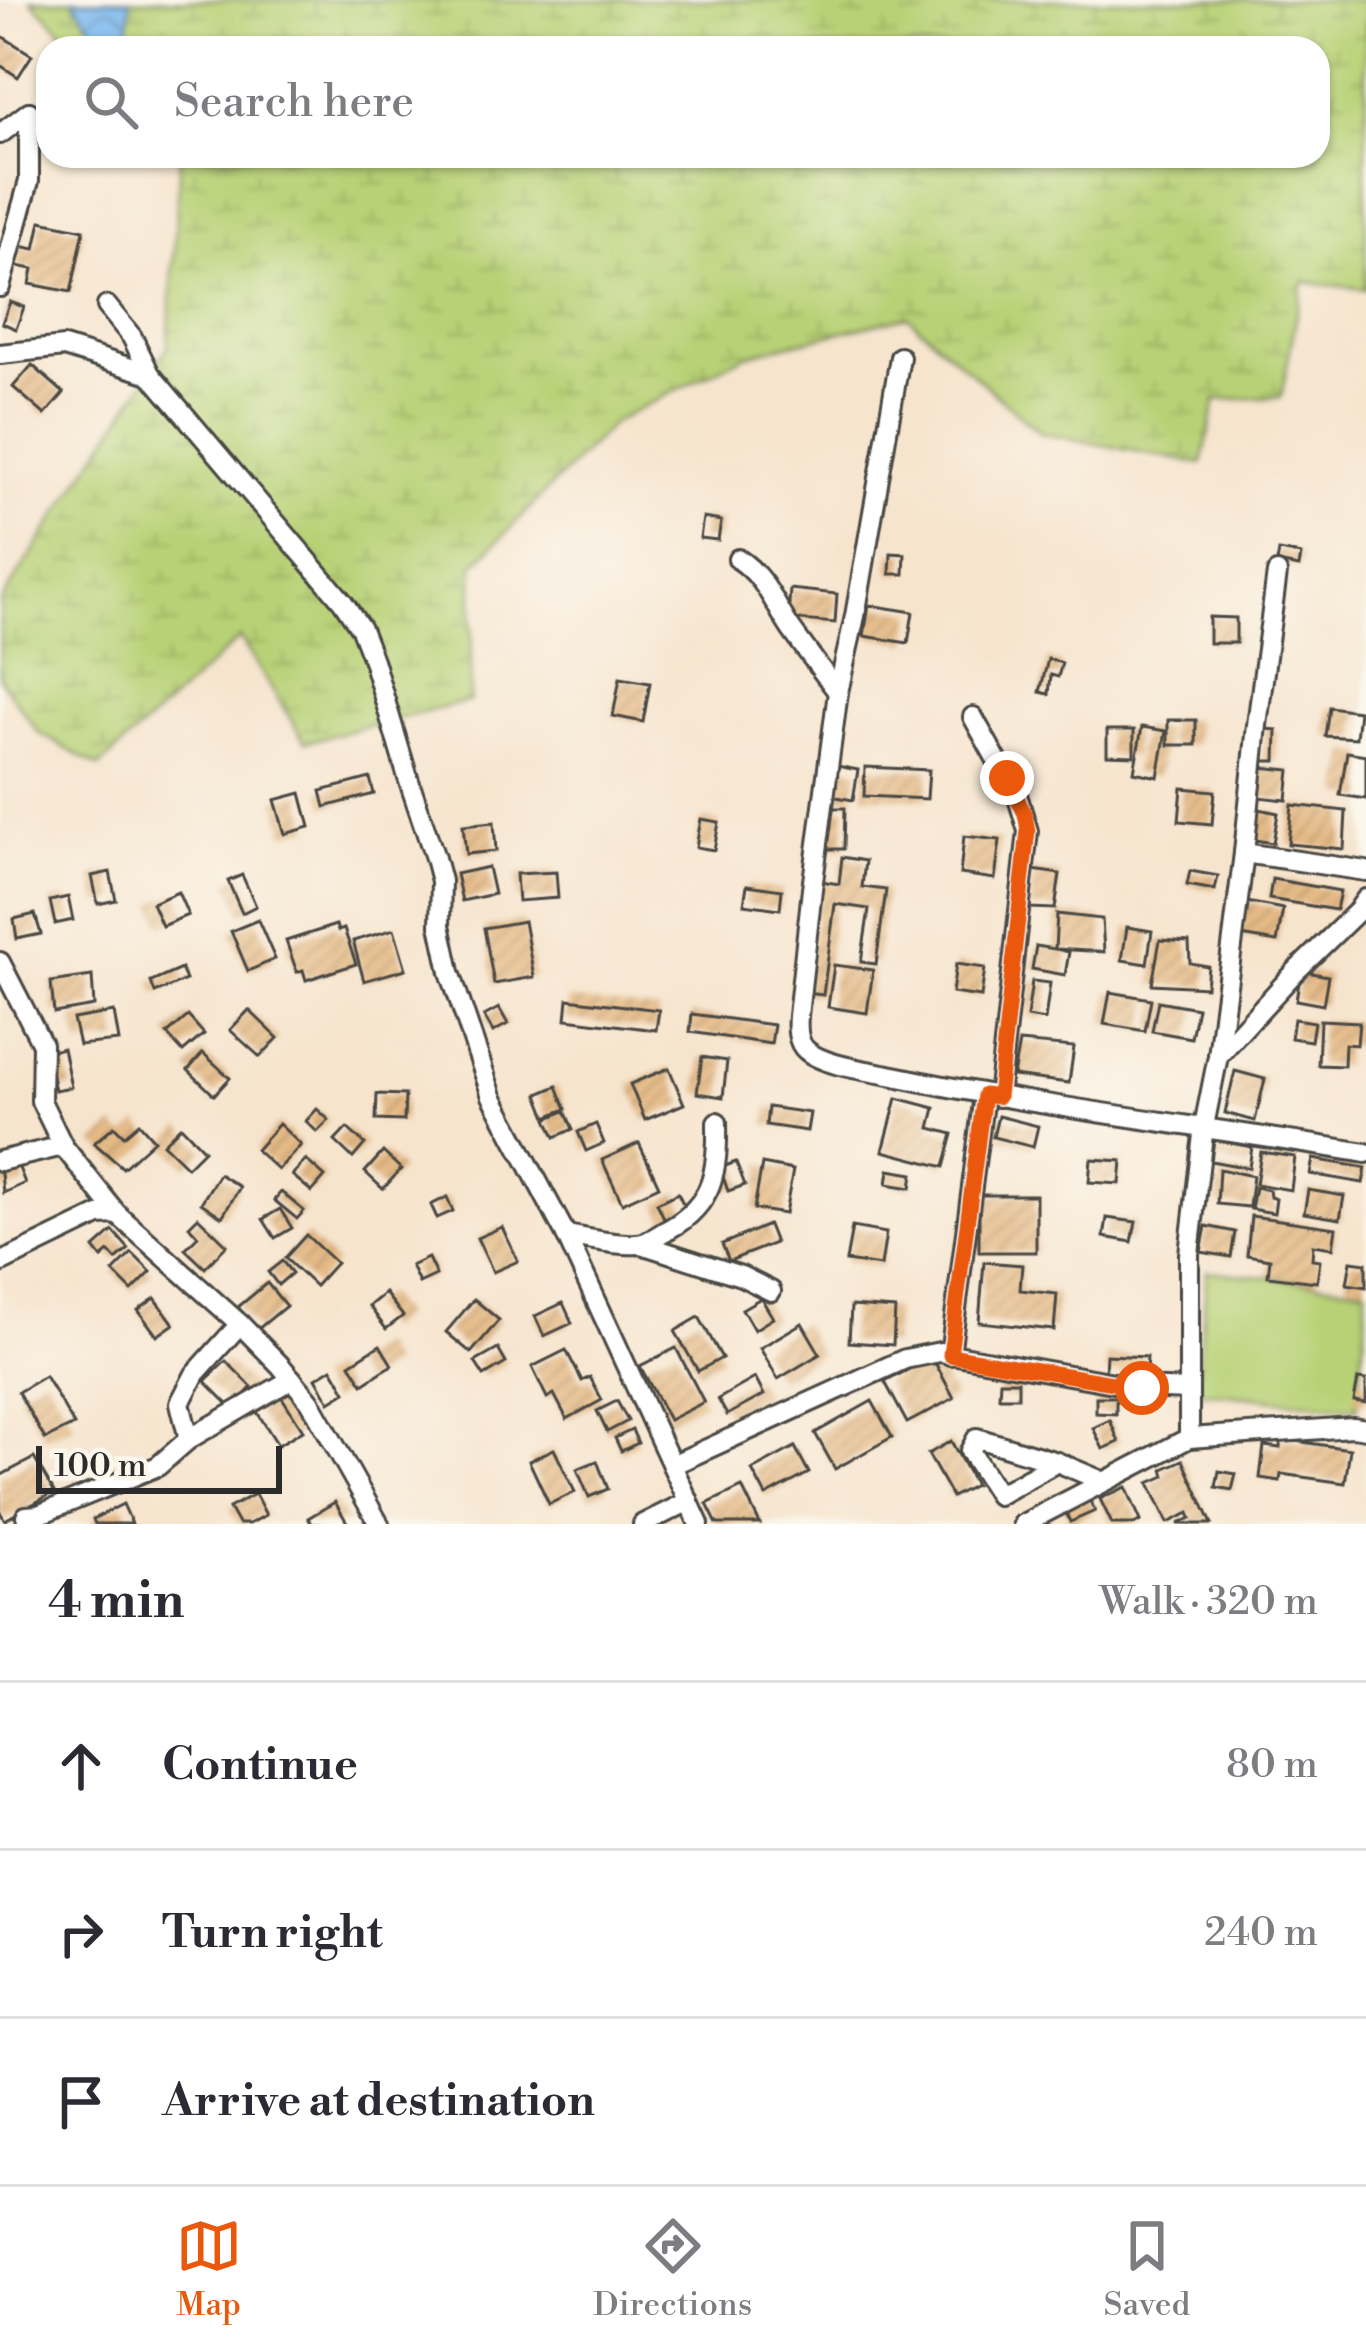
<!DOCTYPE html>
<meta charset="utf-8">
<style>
:root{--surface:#fff;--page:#f7f7f7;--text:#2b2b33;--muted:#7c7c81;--line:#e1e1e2;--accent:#ea580c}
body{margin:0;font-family:"Libre Bodoni",serif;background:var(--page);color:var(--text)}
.scale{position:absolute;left:36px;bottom:30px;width:246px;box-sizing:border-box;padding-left:12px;border:6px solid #2b2b2b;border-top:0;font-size:33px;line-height:42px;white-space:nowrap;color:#2b2b2b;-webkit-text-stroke:9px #fbf7ec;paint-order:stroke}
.stop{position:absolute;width:36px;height:36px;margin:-27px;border:9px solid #ea580c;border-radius:50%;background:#fff}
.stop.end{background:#ea580c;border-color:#fff;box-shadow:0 3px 12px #0008}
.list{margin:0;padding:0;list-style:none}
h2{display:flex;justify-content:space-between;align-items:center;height:156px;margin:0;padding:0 48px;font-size:51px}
h2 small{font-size:39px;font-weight:400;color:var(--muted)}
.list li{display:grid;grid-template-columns:78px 1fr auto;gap:36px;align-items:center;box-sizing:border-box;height:168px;padding:0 48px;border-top:3px solid var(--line)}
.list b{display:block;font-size:45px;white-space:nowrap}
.list em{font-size:39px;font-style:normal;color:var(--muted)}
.icon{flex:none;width:66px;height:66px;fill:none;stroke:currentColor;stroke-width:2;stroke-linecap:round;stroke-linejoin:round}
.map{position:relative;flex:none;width:1366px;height:1524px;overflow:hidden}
.search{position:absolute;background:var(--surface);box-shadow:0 3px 9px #0004;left:36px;right:36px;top:36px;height:132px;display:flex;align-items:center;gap:30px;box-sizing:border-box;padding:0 42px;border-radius:36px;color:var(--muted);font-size:45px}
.sheet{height:660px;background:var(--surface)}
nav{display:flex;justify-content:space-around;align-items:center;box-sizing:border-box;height:168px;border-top:3px solid var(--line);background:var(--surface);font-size:33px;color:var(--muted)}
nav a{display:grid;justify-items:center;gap:6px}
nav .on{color:var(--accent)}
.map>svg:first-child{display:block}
.wetland{fill:url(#wetland-marsh);stroke:#727e50;stroke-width:3}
.pitch{fill:#b8d176;stroke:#727e50;stroke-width:3}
.water{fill:url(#water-waves);stroke:#54728d;stroke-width:3}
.building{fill:url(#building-hatch)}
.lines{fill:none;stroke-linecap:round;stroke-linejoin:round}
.street-casing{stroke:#494743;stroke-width:24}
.street{stroke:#fff;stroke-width:18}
.route{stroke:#ea580c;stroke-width:15}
</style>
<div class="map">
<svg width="1366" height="1524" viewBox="0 0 1366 1524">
<defs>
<pattern id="wetland-marsh" width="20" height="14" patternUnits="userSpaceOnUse" patternTransform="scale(3)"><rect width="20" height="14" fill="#b8d176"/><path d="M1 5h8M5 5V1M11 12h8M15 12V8" fill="none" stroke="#9eb466"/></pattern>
<pattern id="water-waves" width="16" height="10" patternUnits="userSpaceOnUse" patternTransform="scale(3)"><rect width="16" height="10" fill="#7cb9ef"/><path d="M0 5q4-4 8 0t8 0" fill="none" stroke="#6697c2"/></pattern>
<pattern id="building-hatch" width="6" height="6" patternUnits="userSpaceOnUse" patternTransform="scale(3)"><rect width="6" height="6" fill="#e5ba86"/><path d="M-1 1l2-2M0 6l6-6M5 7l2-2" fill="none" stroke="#c5a074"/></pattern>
</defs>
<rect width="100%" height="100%" fill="#fbf7ec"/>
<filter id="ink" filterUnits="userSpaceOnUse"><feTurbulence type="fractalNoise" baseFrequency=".00833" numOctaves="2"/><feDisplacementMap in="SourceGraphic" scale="24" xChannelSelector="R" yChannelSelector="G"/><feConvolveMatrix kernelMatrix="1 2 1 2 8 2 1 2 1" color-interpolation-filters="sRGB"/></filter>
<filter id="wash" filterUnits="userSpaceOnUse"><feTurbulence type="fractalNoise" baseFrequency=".004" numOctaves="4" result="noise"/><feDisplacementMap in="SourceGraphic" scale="48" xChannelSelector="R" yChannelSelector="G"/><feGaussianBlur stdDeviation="2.7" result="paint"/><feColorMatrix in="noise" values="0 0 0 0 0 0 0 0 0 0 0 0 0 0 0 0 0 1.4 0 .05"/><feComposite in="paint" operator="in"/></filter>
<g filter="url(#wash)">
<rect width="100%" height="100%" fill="#f6e4cd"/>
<polygon class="wetland" points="31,0 1366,0 1366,289 1303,282 1281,397 1216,400 1202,464 1040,433 907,316 746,355 614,422 474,565 470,701 305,742 240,638 99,767 39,733 0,679 0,603 168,346 180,156 1318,156 1318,48 79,48"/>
<polygon class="pitch" points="1207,1271 1366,1288 1366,1320 1357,1408 1196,1391"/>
<polygon class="water" points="73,0 130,0 128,47 101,40"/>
<g id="blocks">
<g class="building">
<polygon points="0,35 32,55 18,77 0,65"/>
<polygon points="41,221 84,230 71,292 30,284 33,269 16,266 20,246 35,249"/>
<polygon points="10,302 24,307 16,329 2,323"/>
<polygon points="32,365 64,393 45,415 13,387"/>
<polygon points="703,518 721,521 718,540 700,538"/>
<polygon points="1279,551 1301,555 1299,567 1277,563"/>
<polygon points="891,553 905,554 904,574 890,574"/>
<polygon points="790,589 837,594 835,623 788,619"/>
<polygon points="869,605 913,612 908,643 864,636"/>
<polygon points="1209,617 1236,618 1236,643 1209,643"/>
<polygon points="1048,659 1062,663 1058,677 1051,675 1049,694 1040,692"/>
<polygon points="620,678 650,683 643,722 613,716"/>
<polygon points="1329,707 1359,711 1356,738 1325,736"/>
<rect x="1168" y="720" width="28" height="25"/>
<polygon points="1142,727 1166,731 1158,777 1134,772"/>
<polygon points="1265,729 1277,730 1276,761 1263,761"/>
<polygon points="1107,730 1134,730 1134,756 1107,755"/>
<polygon points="1347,752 1366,755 1366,799 1340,795"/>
<polygon points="837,766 858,770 853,800 831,796"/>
<polygon points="865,767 929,770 927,799 864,796"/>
<polygon points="1260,767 1290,770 1287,800 1257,797"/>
<polygon points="370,778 374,794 325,807 321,791"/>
<polygon points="1182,788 1215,791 1212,824 1179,821"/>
<polygon points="301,793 310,827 285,834 275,800"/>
<polygon points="1292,805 1346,811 1344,849 1288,844"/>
<polygon points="828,808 845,808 844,849 827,849"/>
<polygon points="1254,808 1278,813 1273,843 1249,839"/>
<polygon points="701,819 719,822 714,850 696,847"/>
<polygon points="494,822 496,851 466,854 463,825"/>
<polygon points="964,836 1000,840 995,879 960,874"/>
<polygon points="842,857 865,861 862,887 886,890 876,964 861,962 869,909 835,904 823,995 805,993 821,881 839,884"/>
<polygon points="488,867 494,894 462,901 456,874"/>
<polygon points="1033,870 1060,874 1055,909 1030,908"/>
<polygon points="1190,871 1218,876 1215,890 1187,885"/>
<polygon points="110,872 116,900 98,904 92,876"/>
<polygon points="556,872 558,898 518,901 516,874"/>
<polygon points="242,875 256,906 242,913 228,881"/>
<polygon points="1272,879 1340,891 1336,910 1269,899"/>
<polygon points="747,885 782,890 780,909 744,904"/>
<polygon points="178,892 188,915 162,926 152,903"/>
<polygon points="68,897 73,920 55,924 50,901"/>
<polygon points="1247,902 1283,909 1277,942 1241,936"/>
<polygon points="35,914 41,934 17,939 14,919"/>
<polygon points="1057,914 1102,919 1104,952 1056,949 1069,952 1065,975 1032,969 1036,946 1055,949"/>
<polygon points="258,920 275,959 248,971 231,931"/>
<polygon points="524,921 534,977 494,984 484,928"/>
<polygon points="336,925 338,931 344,929 356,964 306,980 303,970 297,972 286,941"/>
<polygon points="1127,927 1152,931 1147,964 1122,960"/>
<polygon points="394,929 406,969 364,981 353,941"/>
<polygon points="1160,940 1189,942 1190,963 1208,966 1206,987 1152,984"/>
<polygon points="956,964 985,968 981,997 952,993"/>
<polygon points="834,965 873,970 867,1013 828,1007"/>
<polygon points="181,969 186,980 155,993 151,982"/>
<polygon points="1301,971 1328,976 1323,1005 1296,1000"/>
<polygon points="92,976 94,1006 54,1013 51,982"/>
<polygon points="1032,981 1050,983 1045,1020 1027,1017"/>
<polygon points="1110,992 1151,999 1145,1031 1104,1024"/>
<polygon points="568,999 659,1010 656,1030 566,1019"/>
<polygon points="1158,1001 1197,1008 1191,1038 1152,1031"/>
<polygon points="499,1008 508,1024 493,1032 484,1016"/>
<polygon points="249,1010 278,1038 260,1057 230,1030"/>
<polygon points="114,1012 119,1041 79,1045 73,1019"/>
<polygon points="692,1014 774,1025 771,1044 690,1032"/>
<polygon points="188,1016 204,1034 183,1052 167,1034"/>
<polygon points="1294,1019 1314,1022 1311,1041 1291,1038"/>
<polygon points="1320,1020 1359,1022 1357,1045 1345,1044 1344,1066 1318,1065"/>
<polygon points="1019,1042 1074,1047 1069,1083 1013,1076"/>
<polygon points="63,1048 71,1087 55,1090 47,1052"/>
<polygon points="203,1053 230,1078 214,1095 188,1070"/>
<polygon points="702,1057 727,1061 723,1097 697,1093"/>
<polygon points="669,1068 684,1104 645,1120 630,1084"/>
<polygon points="1235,1071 1265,1079 1255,1121 1225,1113"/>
<polygon points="557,1086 566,1109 547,1117 538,1094"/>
<polygon points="377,1094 405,1095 404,1121 376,1120"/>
<polygon points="897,1098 935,1108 930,1128 953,1134 944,1167 883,1151"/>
<polygon points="768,1107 810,1113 807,1131 766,1125"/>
<polygon points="317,1109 329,1120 317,1132 306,1121"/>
<polygon points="565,1111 573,1129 555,1137 547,1119"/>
<polygon points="998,1116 1038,1126 1033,1147 993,1137"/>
<polygon points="139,1123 154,1140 123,1168 94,1143 114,1126 124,1136"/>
<polygon points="279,1124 301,1145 278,1170 256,1150"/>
<polygon points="596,1124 604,1143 586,1151 578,1132"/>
<polygon points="181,1126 204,1150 187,1167 163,1144"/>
<polygon points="347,1128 365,1144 353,1158 335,1141"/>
<polygon points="1214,1140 1252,1147 1249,1168 1211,1161"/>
<polygon points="639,1143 659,1186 622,1203 602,1160"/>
<polygon points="383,1152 401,1169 383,1189 365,1172"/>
<polygon points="1261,1152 1295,1157 1291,1190 1256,1184"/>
<polygon points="15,1158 25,1183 3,1193 0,1164"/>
<polygon points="1091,1159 1122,1161 1120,1184 1089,1182"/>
<polygon points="1313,1159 1366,1168 1363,1183 1310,1174"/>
<polygon points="306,1160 325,1177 312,1192 292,1175"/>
<polygon points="736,1162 745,1185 728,1191 720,1168"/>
<polygon points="762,1164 793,1170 785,1214 754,1209"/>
<polygon points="1219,1169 1253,1176 1249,1207 1217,1204"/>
<polygon points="889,1170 913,1174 911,1188 887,1184"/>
<polygon points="219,1174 240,1187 222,1217 201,1203"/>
<polygon points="1255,1187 1269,1190 1270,1197 1276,1199 1274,1213 1251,1209"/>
<polygon points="1308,1190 1344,1196 1340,1219 1304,1213"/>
<polygon points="281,1192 304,1211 297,1219 274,1200"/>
<polygon points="678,1193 686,1210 665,1220 657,1203"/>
<rect x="979" y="1195" width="57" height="57"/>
<polygon points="447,1197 453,1211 437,1218 431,1205"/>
<polygon points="280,1209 292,1228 275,1238 263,1219"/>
<polygon points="1251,1216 1336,1228 1333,1248 1313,1245 1312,1259 1320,1260 1317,1282 1268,1276 1270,1259 1247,1255"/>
<polygon points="198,1217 227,1245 205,1268 185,1249 198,1236 189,1226"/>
<polygon points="1107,1218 1136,1222 1132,1242 1104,1237"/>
<polygon points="768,1225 775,1243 729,1261 722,1244"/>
<polygon points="1206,1226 1235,1232 1231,1257 1201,1252"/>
<polygon points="502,1227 518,1261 493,1272 477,1238"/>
<polygon points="852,1227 886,1233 881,1266 846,1261"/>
<polygon points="113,1231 129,1249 116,1260 109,1252 102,1258 94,1248"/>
<polygon points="306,1235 336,1263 315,1286 285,1258"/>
<polygon points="132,1253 151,1272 132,1291 113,1272"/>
<polygon points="428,1258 436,1275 419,1283 411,1266"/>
<polygon points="282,1261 292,1273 278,1285 268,1272"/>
<polygon points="1351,1261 1366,1263 1366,1287 1347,1284"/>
<polygon points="984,1262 1022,1265 1020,1290 1057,1294 1054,1330 979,1322"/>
<polygon points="267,1283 286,1306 257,1330 238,1307"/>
<polygon points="385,1293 403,1316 386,1329 369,1306"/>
<polygon points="155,1298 174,1324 157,1336 138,1310"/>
<polygon points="761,1298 773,1318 754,1330 742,1309"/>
<polygon points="474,1299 499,1320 471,1353 446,1332"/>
<polygon points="563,1303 572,1323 544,1336 535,1316"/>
<polygon points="851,1306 895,1309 893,1345 849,1342"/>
<polygon points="699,1317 722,1358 698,1371 675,1331"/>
<polygon points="802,1323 820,1354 778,1379 760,1348"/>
<polygon points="380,1345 392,1365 363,1384 350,1364"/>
<polygon points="676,1348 704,1402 669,1420 640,1366"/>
<polygon points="498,1349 506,1363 484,1376 475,1362"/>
<polygon points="566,1350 582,1381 590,1377 602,1400 567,1419 554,1394 547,1398 532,1367"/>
<polygon points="1106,1355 1147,1357 1146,1376 1105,1373"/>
<polygon points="932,1357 954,1398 907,1423 885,1382"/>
<polygon points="226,1361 252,1387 232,1408 205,1381"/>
<polygon points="332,1368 346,1392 330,1402 316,1378"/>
<polygon points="45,1376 74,1425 45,1439 18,1392"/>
<polygon points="755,1378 764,1395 727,1415 718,1399"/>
<polygon points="1358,1379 1366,1380 1366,1403 1354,1401"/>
<polygon points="1000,1381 1018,1381 1018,1397 999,1397"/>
<polygon points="281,1396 303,1430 278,1445 257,1412"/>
<polygon points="1096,1397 1116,1397 1116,1414 1096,1413"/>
<polygon points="617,1401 628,1421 607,1432 597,1411"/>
<polygon points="872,1401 892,1437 835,1469 815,1433"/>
<polygon points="1110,1420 1119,1442 1103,1449 1093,1428"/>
<polygon points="632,1430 638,1443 621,1451 615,1438"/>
<polygon points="1281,1439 1350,1449 1345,1483 1281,1474 1280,1481 1260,1478 1264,1446 1280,1448"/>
<polygon points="951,1441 975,1485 952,1497 928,1454"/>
<polygon points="795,1447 809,1473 766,1496 752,1470"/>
<polygon points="554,1449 575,1492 549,1504 529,1461"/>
<polygon points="34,1458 54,1492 5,1520 0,1512 0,1476"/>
<polygon points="1183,1460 1212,1524 1178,1524 1191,1518 1189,1513 1168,1523 1149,1483 1165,1476 1163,1469"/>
<polygon points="597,1461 608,1489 589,1497 577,1469"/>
<polygon points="1219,1471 1236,1474 1232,1490 1216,1487"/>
<polygon points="742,1487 760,1524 717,1524 707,1504"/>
<polygon points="1126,1487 1141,1521 1134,1524 1112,1524 1100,1499"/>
<polygon points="255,1494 266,1515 249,1524 238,1524 229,1508"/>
<polygon points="1087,1494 1095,1511 1070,1522 1063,1505"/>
<polygon points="335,1502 348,1524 312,1524 308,1518"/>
<polygon points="123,1504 132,1524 95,1524 93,1519"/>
</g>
</g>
</g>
<g filter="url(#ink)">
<use href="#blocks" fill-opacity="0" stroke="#494743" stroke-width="3"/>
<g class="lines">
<g class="street-casing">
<g id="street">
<polyline points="0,134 29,112"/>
<polyline points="0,287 29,181 29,112"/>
<polyline points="107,306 132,337 150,374"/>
<polyline points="0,354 64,347 150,374 343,602 361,629 373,660 408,778 435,858 441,881 440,925 450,972 492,1096 566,1235 699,1524"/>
<path d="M900 357 855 616 838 692 812 889 798 1016C797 1028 797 1042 806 1050 823 1066 872 1071 894 1076 1050 1109 1209 1127 1366 1153"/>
<path d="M738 559C765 576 774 604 791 629 806 650 822 671 838 692"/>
<polyline points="973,717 1018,798 1028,831 998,1097"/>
<polyline points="1244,853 1257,725 1277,573"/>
<polyline points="0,962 42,1044 41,1101 63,1146"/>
<polyline points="1218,1056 1296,971 1356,913 1366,899"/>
<polyline points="0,1161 63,1146 117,1214 240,1324 280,1365 310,1401 379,1524"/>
<path d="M566 1235C585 1238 626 1248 643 1243 652 1240 661 1233 669 1229 714 1204 718 1170 717 1122"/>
<polyline points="641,1244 741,1276 771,1291"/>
<polyline points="0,1263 99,1215 117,1214"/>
<polyline points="950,1355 984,1095"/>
<polyline points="1189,1438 1189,1254 1204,1126 1218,1056 1244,853 1366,871"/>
<polyline points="189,1439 180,1403 195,1374 240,1324"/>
<polyline points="1057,1462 998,1495 970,1451 977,1438 1057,1462 1102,1481"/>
<polyline points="672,1465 905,1359 940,1352 1142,1388 1188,1390"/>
<polyline points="26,1516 38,1515 158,1466 189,1439 292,1379"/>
<polyline points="643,1524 689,1501"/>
<polyline points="1023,1524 1189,1438 1353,1427 1366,1429"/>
</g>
</g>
<use href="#street" class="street"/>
</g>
</g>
<g class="lines" filter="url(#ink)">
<polyline class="route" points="1007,778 1025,814 1028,831 998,1097 984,1095 950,1355 1142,1388"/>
</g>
</svg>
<div class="scale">100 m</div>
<div class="stop" style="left:1142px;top:1388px"></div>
<div class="stop end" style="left:1007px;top:778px"></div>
<div class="search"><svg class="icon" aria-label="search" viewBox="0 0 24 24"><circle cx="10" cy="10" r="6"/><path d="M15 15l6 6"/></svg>Search here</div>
</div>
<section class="sheet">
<h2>4 min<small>Walk · 320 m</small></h2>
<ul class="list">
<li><svg class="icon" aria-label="ahead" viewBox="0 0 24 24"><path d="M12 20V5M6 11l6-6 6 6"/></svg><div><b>Continue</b></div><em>80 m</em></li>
<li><svg class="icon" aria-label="right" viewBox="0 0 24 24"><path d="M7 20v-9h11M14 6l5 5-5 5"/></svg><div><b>Turn right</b></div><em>240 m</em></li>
<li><svg class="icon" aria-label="arrive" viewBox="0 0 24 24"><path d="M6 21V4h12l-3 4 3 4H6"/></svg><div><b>Arrive at destination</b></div></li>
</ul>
</section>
<nav>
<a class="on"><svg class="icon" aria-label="map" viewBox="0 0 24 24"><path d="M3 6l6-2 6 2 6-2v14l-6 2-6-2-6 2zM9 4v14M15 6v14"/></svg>Map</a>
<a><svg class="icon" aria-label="directions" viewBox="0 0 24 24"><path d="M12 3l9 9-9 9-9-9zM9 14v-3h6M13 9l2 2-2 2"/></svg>Directions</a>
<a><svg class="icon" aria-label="saved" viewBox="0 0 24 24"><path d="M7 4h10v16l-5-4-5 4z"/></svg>Saved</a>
</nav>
